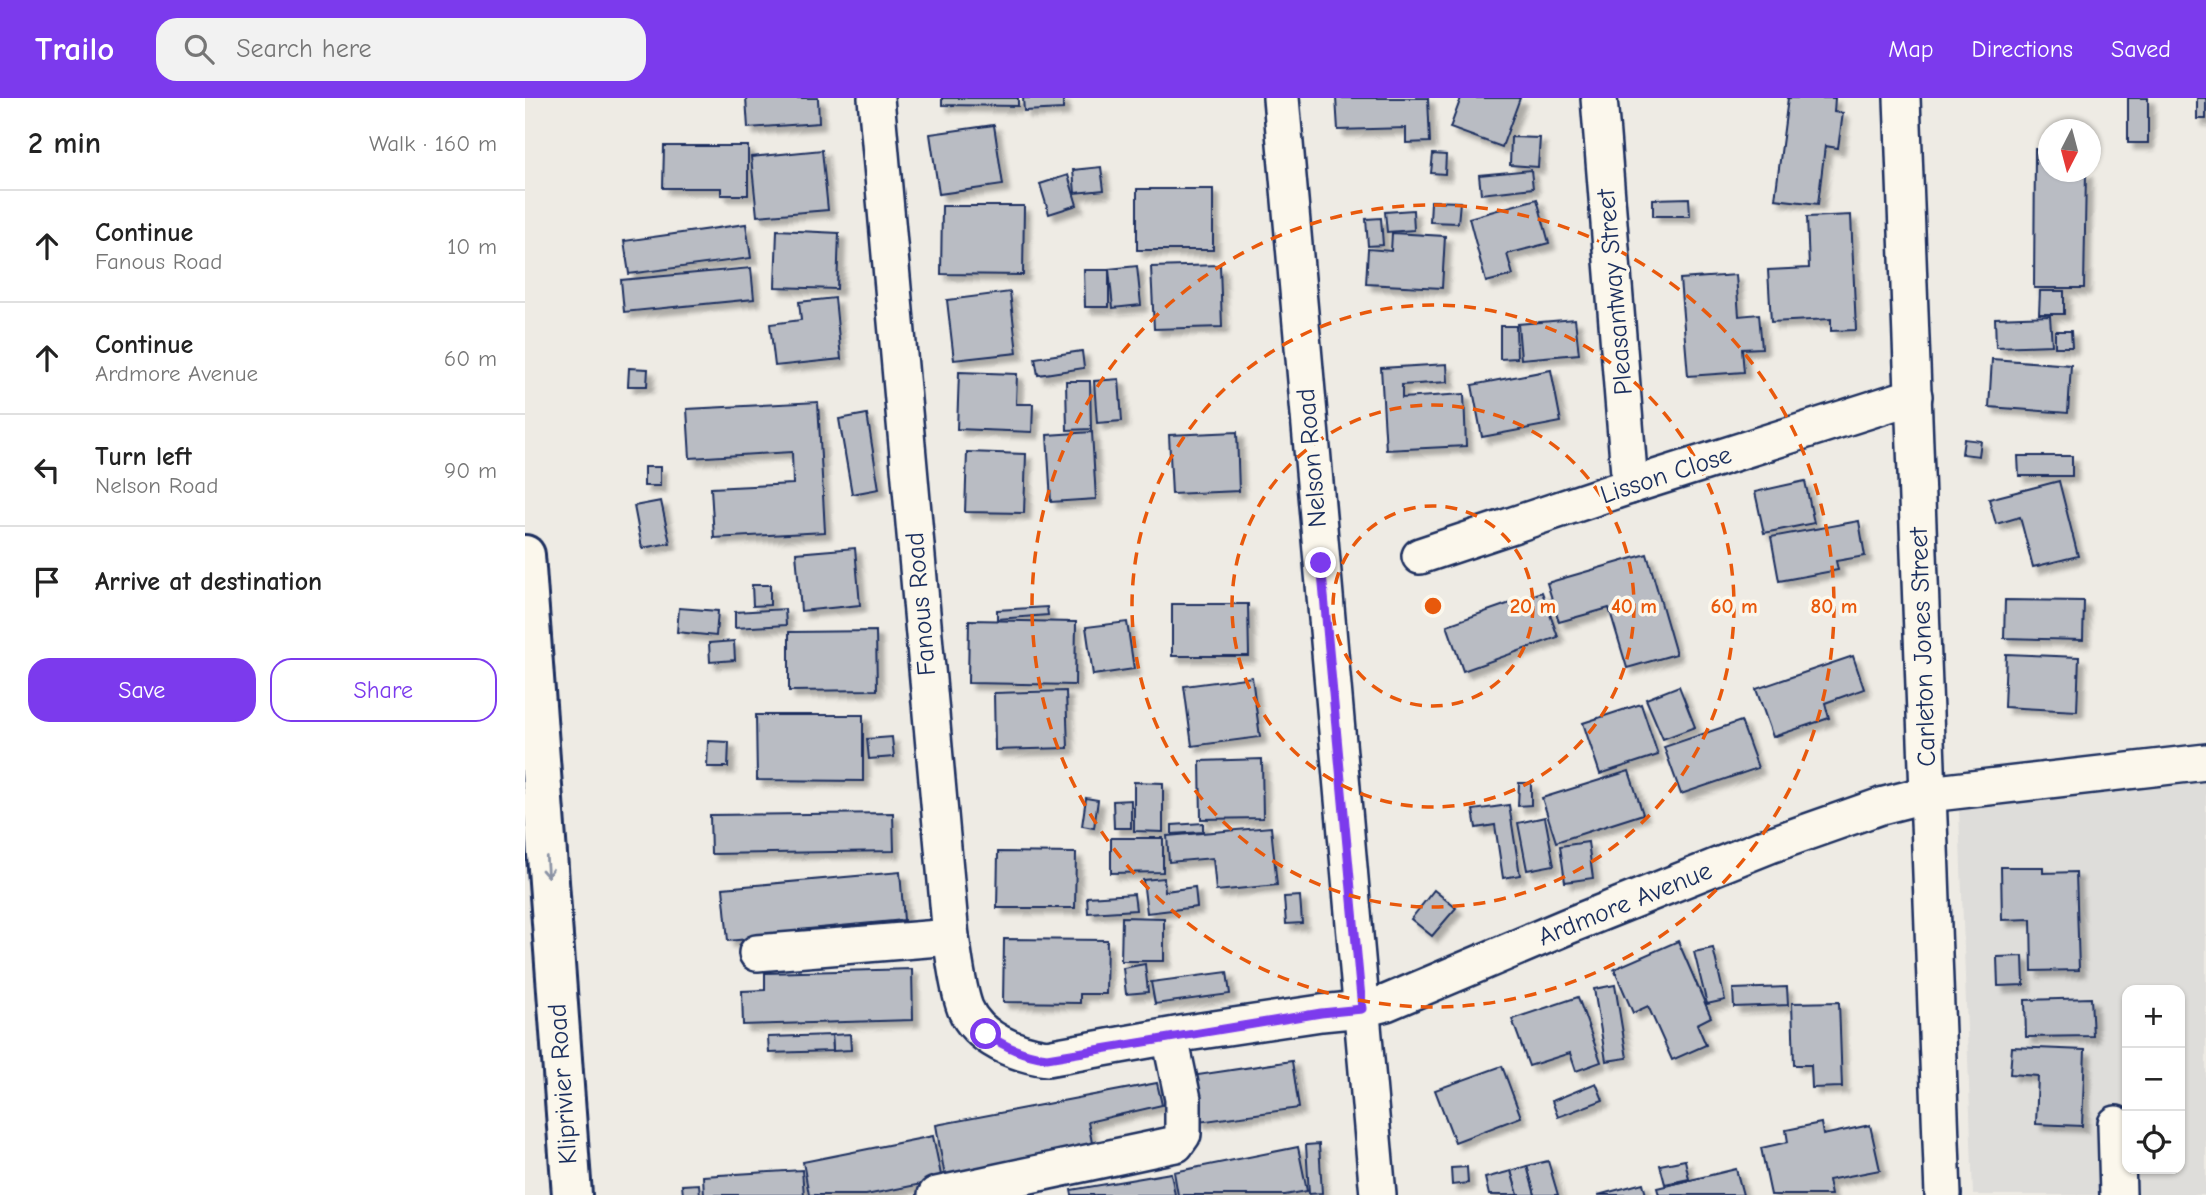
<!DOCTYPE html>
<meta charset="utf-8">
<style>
:root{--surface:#fff;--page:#f2f2f2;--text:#222;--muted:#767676;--line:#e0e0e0;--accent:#7c3aed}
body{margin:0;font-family:"Comic Neue",sans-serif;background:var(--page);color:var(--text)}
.controls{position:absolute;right:21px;bottom:21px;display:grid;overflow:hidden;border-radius:14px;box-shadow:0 2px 5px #0004}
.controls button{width:63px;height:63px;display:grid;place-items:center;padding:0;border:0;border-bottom:2px solid var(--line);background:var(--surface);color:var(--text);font:35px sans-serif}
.compass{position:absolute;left:1513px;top:21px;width:63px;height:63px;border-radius:50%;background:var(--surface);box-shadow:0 2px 5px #0004;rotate:186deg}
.stop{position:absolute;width:21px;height:21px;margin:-16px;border:5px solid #7c3aed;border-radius:50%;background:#fff}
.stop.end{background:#7c3aed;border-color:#fff;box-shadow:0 2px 7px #0008}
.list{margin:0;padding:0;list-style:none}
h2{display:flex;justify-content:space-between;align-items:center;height:91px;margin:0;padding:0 28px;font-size:30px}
h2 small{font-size:23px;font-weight:400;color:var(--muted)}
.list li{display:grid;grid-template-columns:46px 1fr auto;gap:21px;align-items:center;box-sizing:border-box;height:112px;padding:0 28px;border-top:2px solid var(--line)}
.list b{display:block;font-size:26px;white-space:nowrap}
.list p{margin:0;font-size:23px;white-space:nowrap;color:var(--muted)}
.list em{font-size:23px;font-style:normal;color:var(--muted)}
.actions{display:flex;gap:14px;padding:21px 28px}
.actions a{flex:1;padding:16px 0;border:2px solid var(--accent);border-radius:21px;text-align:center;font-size:24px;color:var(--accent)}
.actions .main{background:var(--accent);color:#fff}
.icon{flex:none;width:38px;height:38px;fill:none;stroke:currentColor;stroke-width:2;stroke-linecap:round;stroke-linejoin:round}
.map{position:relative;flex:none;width:1681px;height:1097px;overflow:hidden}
header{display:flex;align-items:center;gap:42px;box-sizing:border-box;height:98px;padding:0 35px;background:var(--accent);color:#fff}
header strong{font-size:33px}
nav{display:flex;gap:38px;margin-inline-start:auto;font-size:24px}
.search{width:490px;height:63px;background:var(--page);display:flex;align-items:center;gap:18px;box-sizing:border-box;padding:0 24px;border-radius:21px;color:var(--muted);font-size:26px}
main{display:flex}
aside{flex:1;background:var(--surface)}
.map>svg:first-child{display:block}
.built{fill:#deddda;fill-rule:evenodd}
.building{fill:#b9bcc3;stroke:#1b2f5e;stroke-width:2;filter:url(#shadow)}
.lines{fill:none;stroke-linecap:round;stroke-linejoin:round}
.minor-casing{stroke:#1b2f5e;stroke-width:40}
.major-casing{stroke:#1b2f5e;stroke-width:44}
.minor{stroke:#fbf7ec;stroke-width:35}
.major{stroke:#fbf7ec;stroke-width:38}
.oneway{stroke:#8b93a5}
.route{stroke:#7c3aed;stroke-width:9}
.ring{fill:none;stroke:#e8590c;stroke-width:3.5;stroke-dasharray:12 9}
.labels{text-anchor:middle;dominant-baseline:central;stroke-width:7;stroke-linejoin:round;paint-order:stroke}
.street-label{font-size:26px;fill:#1b2f5e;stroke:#fbf7ec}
.centre{fill:#e8590c;stroke:#fbf7ec;stroke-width:3.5}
.ring-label{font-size:21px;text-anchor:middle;font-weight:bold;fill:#e8590c;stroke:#fbf7ec;stroke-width:7;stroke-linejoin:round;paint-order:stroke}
</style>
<header>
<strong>Trailo</strong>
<div class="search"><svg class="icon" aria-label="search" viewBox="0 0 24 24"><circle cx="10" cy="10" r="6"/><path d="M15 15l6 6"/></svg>Search here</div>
<nav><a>Map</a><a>Directions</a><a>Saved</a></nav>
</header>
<main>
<aside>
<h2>2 min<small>Walk · 160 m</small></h2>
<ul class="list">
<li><svg class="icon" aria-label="ahead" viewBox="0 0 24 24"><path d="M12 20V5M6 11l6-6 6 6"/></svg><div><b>Continue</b><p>Fanous Road</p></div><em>10 m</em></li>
<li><svg class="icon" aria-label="ahead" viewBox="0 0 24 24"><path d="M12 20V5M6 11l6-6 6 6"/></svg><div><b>Continue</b><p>Ardmore Avenue</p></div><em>60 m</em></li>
<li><svg class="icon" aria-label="left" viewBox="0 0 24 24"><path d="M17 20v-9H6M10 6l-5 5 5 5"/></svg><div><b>Turn left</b><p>Nelson Road</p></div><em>90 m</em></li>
<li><svg class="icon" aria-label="arrive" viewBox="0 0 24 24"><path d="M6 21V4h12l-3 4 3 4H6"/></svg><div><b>Arrive at destination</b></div></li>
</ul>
<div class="actions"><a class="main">Save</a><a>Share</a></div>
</aside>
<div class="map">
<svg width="1681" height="1097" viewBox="0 0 1681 1097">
<defs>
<filter id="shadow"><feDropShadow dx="6" dy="6" stdDeviation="2" flood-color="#0004"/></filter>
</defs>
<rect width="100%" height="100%" fill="#eeebe4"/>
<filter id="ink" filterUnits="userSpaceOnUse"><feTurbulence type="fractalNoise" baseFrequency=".0143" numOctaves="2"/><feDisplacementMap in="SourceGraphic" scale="14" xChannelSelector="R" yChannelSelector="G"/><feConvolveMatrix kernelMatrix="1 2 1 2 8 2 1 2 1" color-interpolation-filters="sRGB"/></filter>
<g filter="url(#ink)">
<path class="built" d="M1681 670V1097H1448L1433 687ZM1602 892H1655V1071H1602Z"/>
<g class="building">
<polygon points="221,0 293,0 294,25 223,30"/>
<polygon points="417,0 493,0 493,8 417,7"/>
<polygon points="498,0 538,0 538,11 499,13"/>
<polygon points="811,0 903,0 905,44 881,45 881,30 813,32"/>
<polygon points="936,0 995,0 977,49 925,30"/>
<polygon points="1263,0 1310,0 1309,14 1318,15 1313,50 1300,48 1293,106 1250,101"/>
<rect x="1603" y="0" width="20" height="45"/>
<rect x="1672" y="0" width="9" height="21"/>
<polygon points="469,27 478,87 414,96 405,36"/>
<polygon points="986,39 1015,40 1013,69 985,67"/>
<polygon points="139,48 223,48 223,97 196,97 196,90 138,90"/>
<polygon points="1510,51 1524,52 1524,74 1561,74 1559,190 1509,190"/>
<polygon points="297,52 303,112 232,118 226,59"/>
<polygon points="908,56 921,57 920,76 906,75"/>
<polygon points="576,69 579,92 550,95 548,72"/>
<polygon points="1006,72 1008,90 956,96 954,77"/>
<polygon points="543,77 552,107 524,116 515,86"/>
<rect x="612" y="91" width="76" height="61"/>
<polygon points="1164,100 1165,118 1128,118 1128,101"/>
<polygon points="1012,101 1024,145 982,156 988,177 961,184 944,120"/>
<polygon points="906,103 935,104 933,125 905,124"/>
<polygon points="417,108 499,108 498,177 416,176"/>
<polygon points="888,112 889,132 862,134 860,114"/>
<polygon points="1326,117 1331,232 1306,233 1306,221 1246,224 1243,172 1284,170 1282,119"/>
<polygon points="856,120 858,147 843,148 841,121"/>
<polygon points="221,126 226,160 104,176 99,143"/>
<polygon points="252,132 314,135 312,191 250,189"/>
<polygon points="867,135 920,138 917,190 841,186 843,151 866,153"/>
<polygon points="695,167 697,229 629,231 626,169"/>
<polygon points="612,168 616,207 588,210 584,171"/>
<polygon points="226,170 229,201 99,214 96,182"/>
<polygon points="559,172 584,172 584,209 560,209"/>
<polygon points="1211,177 1214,218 1234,216 1237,250 1217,251 1219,274 1163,278 1155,181"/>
<polygon points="1515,193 1539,193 1539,216 1514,216"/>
<polygon points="485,194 492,255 429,262 422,202"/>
<polygon points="310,200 316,261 250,268 245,226 276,222 274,204"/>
<polygon points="1525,218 1527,247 1471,249 1470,220"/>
<polygon points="1050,221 1054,256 996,261 993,226"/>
<polygon points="975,228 991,228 992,260 975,261"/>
<polygon points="1530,233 1546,233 1547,249 1530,249"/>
<polygon points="557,253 559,270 513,277 510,260"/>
<polygon points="1467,261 1546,267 1543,315 1464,309"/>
<polygon points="922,266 923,284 877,287 877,300 939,296 941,348 861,352 856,270"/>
<polygon points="104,270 123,271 122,288 103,288"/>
<polygon points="1026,272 1036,324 957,339 947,287"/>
<polygon points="434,274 492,276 491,306 508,306 507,334 432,331"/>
<polygon points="594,281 597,323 572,325 569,283"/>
<polygon points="541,283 565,283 566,331 542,332"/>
<polygon points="293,304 300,434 189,440 186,390 268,386 267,354 165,360 162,311"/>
<polygon points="342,316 354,391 327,396 314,321"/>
<polygon points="567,334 571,401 526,404 522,337"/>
<polygon points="712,334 714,393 647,396 644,337"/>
<polygon points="1439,341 1456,343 1454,358 1437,356"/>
<polygon points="442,354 501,356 499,415 440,414"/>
<polygon points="1493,358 1547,358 1547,378 1494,378"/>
<rect x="119" y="369" width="16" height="19"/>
<polygon points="1280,383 1289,425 1239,435 1230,394"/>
<polygon points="1534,383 1553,458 1508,469 1495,419 1471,426 1464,401"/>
<polygon points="136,403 145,445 117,450 109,408"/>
<polygon points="1334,423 1340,458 1311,463 1313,472 1254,483 1246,439"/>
<polygon points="330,450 335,507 276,513 271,455"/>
<polygon points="1122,456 1151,556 1102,570 1084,510 1034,524 1022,485"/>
<polygon points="227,487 245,487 245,507 228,508"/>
<polygon points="1017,494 1033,539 938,573 922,527"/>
<polygon points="1480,502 1559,503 1558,542 1479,540"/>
<polygon points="647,506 723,506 724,558 647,558"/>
<polygon points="522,509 523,517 472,521 472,512"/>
<polygon points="154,510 193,513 191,538 152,534"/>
<polygon points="260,511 261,527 210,530 210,514"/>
<polygon points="444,522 551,524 550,587 443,585"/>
<polygon points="602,524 609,571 568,577 561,529"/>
<polygon points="351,533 352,592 264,593 264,534"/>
<polygon points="209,543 210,562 185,564 184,545"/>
<polygon points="1481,556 1554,559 1552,613 1479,609"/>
<polygon points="1328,558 1339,591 1300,605 1304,620 1248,639 1231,591"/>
<polygon points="727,579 735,639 667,648 659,588"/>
<polygon points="1154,588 1170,629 1138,641 1121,601"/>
<polygon points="541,593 543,650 470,652 469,595"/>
<polygon points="1116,606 1133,657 1075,676 1058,625"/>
<polygon points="231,617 338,617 338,683 232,682"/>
<polygon points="1216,623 1233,670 1156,696 1139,649"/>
<polygon points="367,639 369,659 344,661 342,641"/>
<polygon points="183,643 204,644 203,669 182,669"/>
<polygon points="737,661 738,720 676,721 675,663"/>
<polygon points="1104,673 1118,716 1031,744 1017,700"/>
<polygon points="609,684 638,685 638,734 609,733"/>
<polygon points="994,685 1006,685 1006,707 993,708"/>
<polygon points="561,700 573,702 569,730 557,728"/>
<polygon points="606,702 606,730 589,730 588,703"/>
<polygon points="984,707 995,777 978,780 970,727 951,730 948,712"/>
<polygon points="368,715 369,753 186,756 185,717"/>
<polygon points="1020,719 1029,767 1002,772 993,725"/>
<polygon points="678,725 678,734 647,736 647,727"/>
<polygon points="746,729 752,787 691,793 688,760 644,764 642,738"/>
<polygon points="586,740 638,740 638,774 586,775"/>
<polygon points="1063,744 1068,780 1040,784 1035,748"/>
<polygon points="473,754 551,755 550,810 472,810"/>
<polygon points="1476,769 1518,769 1518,775 1551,774 1554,872 1507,873 1506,821 1477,822"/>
<polygon points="375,774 379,822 274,832 275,836 203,843 198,790"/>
<polygon points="639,780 640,793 670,789 672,809 622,815 618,782"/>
<polygon points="909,792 931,810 907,838 886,821"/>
<polygon points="609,796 611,812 563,815 562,799"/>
<polygon points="775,798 777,825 761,826 759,799"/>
<polygon points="597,819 639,820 639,863 596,863"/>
<polygon points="479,841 582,842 581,896 555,896 555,905 478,904"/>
<polygon points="1153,843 1186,919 1172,926 1181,947 1147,962 1123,908 1108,915 1089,871"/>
<polygon points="1188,850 1200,902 1182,906 1169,854"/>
<polygon points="1498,858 1499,887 1473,888 1472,859"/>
<polygon points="620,866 623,894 601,896 598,870"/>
<polygon points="387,871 388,922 218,927 217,893 240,892 240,875"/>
<polygon points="702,874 705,896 630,906 626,884"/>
<polygon points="1090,887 1102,960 1081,963 1069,891"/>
<polygon points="1262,889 1263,907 1209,909 1208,891"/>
<polygon points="1053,899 1076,964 1051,973 1045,955 1004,968 987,921"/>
<polygon points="1566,900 1568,938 1501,939 1500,902"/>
<polygon points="1314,904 1317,989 1287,990 1286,967 1269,967 1267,905"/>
<polygon points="325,936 326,952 308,953 307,937"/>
<polygon points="307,937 308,953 244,955 243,939"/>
<polygon points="1487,949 1560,952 1557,1028 1511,1026 1513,978 1485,976"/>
<polygon points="767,963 774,1010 674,1024 666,978"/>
<polygon points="977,968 996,1019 930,1044 910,992"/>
<polygon points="632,985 637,1007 563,1024 568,1050 420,1079 411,1027"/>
<polygon points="1071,985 1078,1002 1033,1019 1027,1003"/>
<polygon points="1296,1025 1298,1037 1345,1027 1355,1072 1303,1082 1306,1097 1246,1097 1236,1050 1263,1044 1261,1032"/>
<polygon points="408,1038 417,1082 341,1097 284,1097 278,1064"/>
<polygon points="794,1046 797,1095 784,1096 781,1047"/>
<polygon points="773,1049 782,1093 760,1097 653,1097 649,1074"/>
<polygon points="1160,1062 1164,1081 1140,1086 1135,1067"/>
<polygon points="1023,1063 1033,1097 1010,1097 1002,1068"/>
<polygon points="1002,1068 1010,1097 993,1097 986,1073"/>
<polygon points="942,1069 943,1085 927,1087 926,1070"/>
<polygon points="1211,1071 1218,1097 1134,1097 1132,1090"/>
<polygon points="277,1072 279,1097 179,1097 178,1078"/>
<polygon points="986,1073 993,1097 964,1097 960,1080"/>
<polygon points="646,1075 650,1097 547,1097 546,1092"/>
<polygon points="1118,1085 1121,1097 1073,1097"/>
<polygon points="174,1086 175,1097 158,1097 157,1087"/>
</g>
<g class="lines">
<g class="minor-casing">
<g id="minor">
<path d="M351 0 426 839C430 862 432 888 440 910 453 941 492 956 522 960L662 935 796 915 837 911 861 905 1043 828 1245 747 1356 708 1403 696 1681 664"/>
<polyline points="756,0 853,1097"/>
<polyline points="1074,0 1105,388"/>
<polyline points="1377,0 1418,1097"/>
<polyline points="895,458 1105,388 1389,298"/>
<polyline points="232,855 426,839"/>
<polyline points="1591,1026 1593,1097"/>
<polyline points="411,1097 651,1046 658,1036 658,1001 645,939"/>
</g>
</g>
<g class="major-casing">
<polyline id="major" points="0,457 47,1097"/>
</g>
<use href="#minor" class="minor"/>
<use href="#major" class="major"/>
</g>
<defs><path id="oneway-shaft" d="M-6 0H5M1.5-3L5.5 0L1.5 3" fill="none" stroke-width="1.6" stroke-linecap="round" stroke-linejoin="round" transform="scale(1.75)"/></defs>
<use class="oneway" href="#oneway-shaft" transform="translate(22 769) rotate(86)"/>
</g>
<g class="lines" filter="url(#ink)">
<path class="route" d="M461 936C481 949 498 957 522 960L796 915 837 911 796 465"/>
</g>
<g class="ring">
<circle cx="908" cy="508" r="100"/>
<circle cx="908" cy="508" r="201"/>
<circle cx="908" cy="508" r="301"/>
<circle cx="908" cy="508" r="401"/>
</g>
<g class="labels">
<g class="street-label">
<text transform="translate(1090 194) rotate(-95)">Pleasantway Street</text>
<text transform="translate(787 360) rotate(-95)">Nelson Road</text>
<text transform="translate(1141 377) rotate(-18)">Lisson Close</text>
<text transform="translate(396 506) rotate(-95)">Fanous Road</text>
<text transform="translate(1398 549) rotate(-92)">Carleton Jones Street</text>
<text transform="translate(1100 806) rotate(-22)">Ardmore Avenue</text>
<text transform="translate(38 986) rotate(-94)">Kliprivier Road</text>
</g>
</g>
<circle cx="908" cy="508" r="10" class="centre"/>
<g class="ring-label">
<text x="1008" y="515">20 m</text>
<text x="1109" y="515">40 m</text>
<text x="1209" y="515">60 m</text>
<text x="1309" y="515">80 m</text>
</g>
</svg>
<div class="controls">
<button>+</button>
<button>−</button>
<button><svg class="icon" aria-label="locate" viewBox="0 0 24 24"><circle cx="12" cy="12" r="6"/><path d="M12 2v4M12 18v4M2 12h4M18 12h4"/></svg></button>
</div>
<svg class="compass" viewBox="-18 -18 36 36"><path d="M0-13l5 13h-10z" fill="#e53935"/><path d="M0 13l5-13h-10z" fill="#767676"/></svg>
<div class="stop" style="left:461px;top:936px"></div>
<div class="stop end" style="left:796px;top:465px"></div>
</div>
</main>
